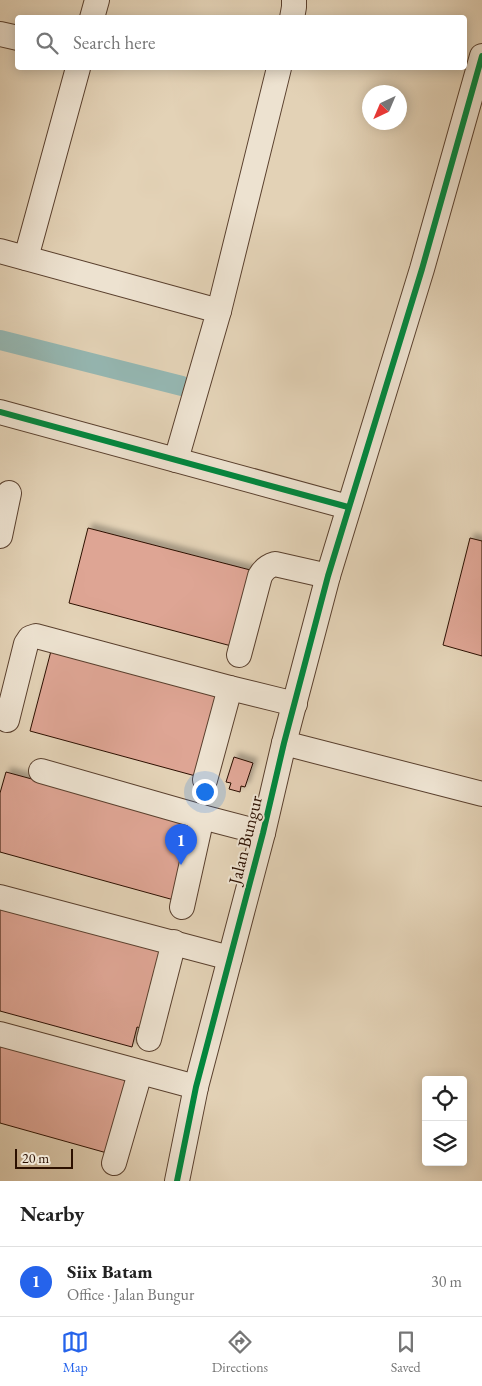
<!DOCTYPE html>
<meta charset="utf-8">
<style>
:root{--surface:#fff;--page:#f2f2f2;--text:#222;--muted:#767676;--line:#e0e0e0;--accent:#2563eb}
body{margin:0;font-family:"EB Garamond",serif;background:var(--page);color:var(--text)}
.controls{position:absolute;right:15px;bottom:15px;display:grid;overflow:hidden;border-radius:5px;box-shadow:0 2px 12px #0003}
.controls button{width:45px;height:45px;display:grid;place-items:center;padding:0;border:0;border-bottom:1px solid var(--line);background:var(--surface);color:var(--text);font:25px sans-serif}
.compass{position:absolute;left:362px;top:85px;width:45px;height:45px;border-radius:50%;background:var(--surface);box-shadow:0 2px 12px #0003;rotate:224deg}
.scale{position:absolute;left:15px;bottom:12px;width:58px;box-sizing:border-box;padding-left:5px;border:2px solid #2c1000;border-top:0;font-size:14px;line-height:18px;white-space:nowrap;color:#2c1000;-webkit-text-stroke:4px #ede2d0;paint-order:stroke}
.you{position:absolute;left:204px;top:791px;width:18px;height:18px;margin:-12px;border:4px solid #fff;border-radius:50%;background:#1a73e8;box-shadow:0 0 0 8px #1a73e833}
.badge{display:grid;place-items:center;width:32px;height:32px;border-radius:50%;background:var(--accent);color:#fff;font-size:16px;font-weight:700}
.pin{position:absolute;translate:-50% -41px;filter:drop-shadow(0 1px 2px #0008)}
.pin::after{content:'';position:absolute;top:26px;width:18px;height:15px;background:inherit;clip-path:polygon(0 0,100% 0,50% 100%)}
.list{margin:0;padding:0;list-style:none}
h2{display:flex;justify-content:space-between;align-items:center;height:65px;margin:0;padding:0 20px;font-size:21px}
h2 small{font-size:16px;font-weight:400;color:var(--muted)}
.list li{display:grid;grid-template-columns:32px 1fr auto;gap:15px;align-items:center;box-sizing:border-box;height:70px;padding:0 20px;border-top:1px solid var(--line)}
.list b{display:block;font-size:19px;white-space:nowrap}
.list p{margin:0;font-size:16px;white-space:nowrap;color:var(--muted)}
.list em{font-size:16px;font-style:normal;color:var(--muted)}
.icon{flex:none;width:28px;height:28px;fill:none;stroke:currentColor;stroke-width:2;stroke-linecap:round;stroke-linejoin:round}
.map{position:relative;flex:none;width:482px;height:1181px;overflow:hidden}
.search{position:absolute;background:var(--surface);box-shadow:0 2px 12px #0003;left:15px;right:15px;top:15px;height:55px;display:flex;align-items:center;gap:12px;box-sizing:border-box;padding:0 18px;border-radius:5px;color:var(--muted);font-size:19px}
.sheet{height:135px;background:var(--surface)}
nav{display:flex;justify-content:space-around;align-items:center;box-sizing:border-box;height:70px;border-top:1px solid var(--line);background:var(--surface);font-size:14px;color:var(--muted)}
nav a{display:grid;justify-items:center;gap:2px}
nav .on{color:var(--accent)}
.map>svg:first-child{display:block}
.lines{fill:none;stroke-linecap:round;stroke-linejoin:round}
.canal{stroke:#95b7b2;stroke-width:20}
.building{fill:#dea594;stroke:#2c1000;filter:url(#shadow)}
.minor-casing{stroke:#5a402e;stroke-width:26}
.minor{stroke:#ede2d0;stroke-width:24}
.cycleway-casing{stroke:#ede2d0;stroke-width:9}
.cycleway{stroke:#00873e;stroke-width:6}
.labels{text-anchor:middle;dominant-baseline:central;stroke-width:4;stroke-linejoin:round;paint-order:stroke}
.street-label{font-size:18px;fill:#2c1000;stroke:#ede2d0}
</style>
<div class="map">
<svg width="482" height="1181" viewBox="0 0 482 1181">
<defs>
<filter id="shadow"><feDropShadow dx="4.5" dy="-4.5" stdDeviation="2.5" flood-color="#0004"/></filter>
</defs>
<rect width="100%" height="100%" fill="#e3d2b6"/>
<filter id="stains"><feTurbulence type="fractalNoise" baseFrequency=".004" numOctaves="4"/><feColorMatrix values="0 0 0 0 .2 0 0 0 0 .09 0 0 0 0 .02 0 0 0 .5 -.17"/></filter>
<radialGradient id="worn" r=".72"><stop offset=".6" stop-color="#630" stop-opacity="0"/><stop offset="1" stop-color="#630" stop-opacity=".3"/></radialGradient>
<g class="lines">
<polyline class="canal" points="0,340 182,386"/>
</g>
<g class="building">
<polygon points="88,528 258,572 239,648 69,603"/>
<polygon points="470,538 482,541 482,656 443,645"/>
<polygon points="51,651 224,698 203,778 30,731"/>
<polygon points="234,757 253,763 245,787 241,786 240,792 229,789 231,783 226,782"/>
<polygon points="6,772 194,823 174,900 0,852 0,793"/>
<polygon points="0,905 167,950 145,1029 137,1027 132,1047 0,1011"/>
<polygon points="0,1041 128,1076 107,1153 0,1123"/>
</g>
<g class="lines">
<g class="minor-casing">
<g id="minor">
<polyline points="92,18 97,0"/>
<polyline points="292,18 294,7 294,0"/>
<polyline points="0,34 18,38"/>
<polyline points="0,251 219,311 176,460"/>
<polyline points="26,258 78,68"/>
<polyline points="219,311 279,68"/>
<polyline points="0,412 348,507"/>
<polyline points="0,536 9,493"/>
<path d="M239 655 260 576C264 569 268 566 275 564L328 576"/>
<polyline points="7,720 26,644 30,638 36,636 230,688 295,704"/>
<polyline points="284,743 482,794"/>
<polyline points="41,771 202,817 263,833"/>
<polyline points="205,780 230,688"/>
<polyline points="0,897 230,958"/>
<polyline points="182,907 202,817"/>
<polyline points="0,1034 196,1087"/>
<polyline points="149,1039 174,942"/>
<polyline points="114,1163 140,1073"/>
<polyline points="177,1181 196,1087 263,833 284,743 328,576 422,269 482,56"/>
</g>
</g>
<use href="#minor" class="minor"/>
<g class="cycleway-casing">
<g id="cycleway">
<polyline points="0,412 348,507"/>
<polyline points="177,1181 196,1087 263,833 284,743 328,576 422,269 482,56"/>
</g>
</g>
<use href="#cycleway" class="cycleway"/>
</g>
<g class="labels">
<g class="street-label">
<text transform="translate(245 840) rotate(-76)">Jalan Bungur</text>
</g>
</g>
<rect width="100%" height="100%" filter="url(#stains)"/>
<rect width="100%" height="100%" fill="url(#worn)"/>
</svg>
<div class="controls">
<button><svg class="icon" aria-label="locate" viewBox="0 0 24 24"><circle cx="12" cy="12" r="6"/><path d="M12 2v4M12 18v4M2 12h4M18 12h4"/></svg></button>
<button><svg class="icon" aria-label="layers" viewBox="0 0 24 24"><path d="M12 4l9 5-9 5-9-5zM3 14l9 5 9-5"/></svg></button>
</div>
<svg class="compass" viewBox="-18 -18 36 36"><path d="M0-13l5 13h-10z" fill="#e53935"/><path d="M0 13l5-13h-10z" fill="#767676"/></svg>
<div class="scale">20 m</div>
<div class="you"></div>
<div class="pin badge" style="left:181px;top:865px">1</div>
<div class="search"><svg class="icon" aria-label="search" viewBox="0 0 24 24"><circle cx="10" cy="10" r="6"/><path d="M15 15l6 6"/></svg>Search here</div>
</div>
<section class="sheet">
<h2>Nearby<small></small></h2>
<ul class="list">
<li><span class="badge">1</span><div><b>Siix Batam</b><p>Office · Jalan Bungur</p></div><em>30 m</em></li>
</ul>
</section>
<nav>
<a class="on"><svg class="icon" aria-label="map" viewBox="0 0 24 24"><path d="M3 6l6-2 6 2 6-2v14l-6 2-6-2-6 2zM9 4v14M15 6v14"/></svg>Map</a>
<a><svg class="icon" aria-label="directions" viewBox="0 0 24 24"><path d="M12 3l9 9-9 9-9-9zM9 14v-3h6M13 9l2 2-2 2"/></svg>Directions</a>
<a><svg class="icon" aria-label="saved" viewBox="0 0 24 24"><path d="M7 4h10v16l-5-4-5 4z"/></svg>Saved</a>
</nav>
